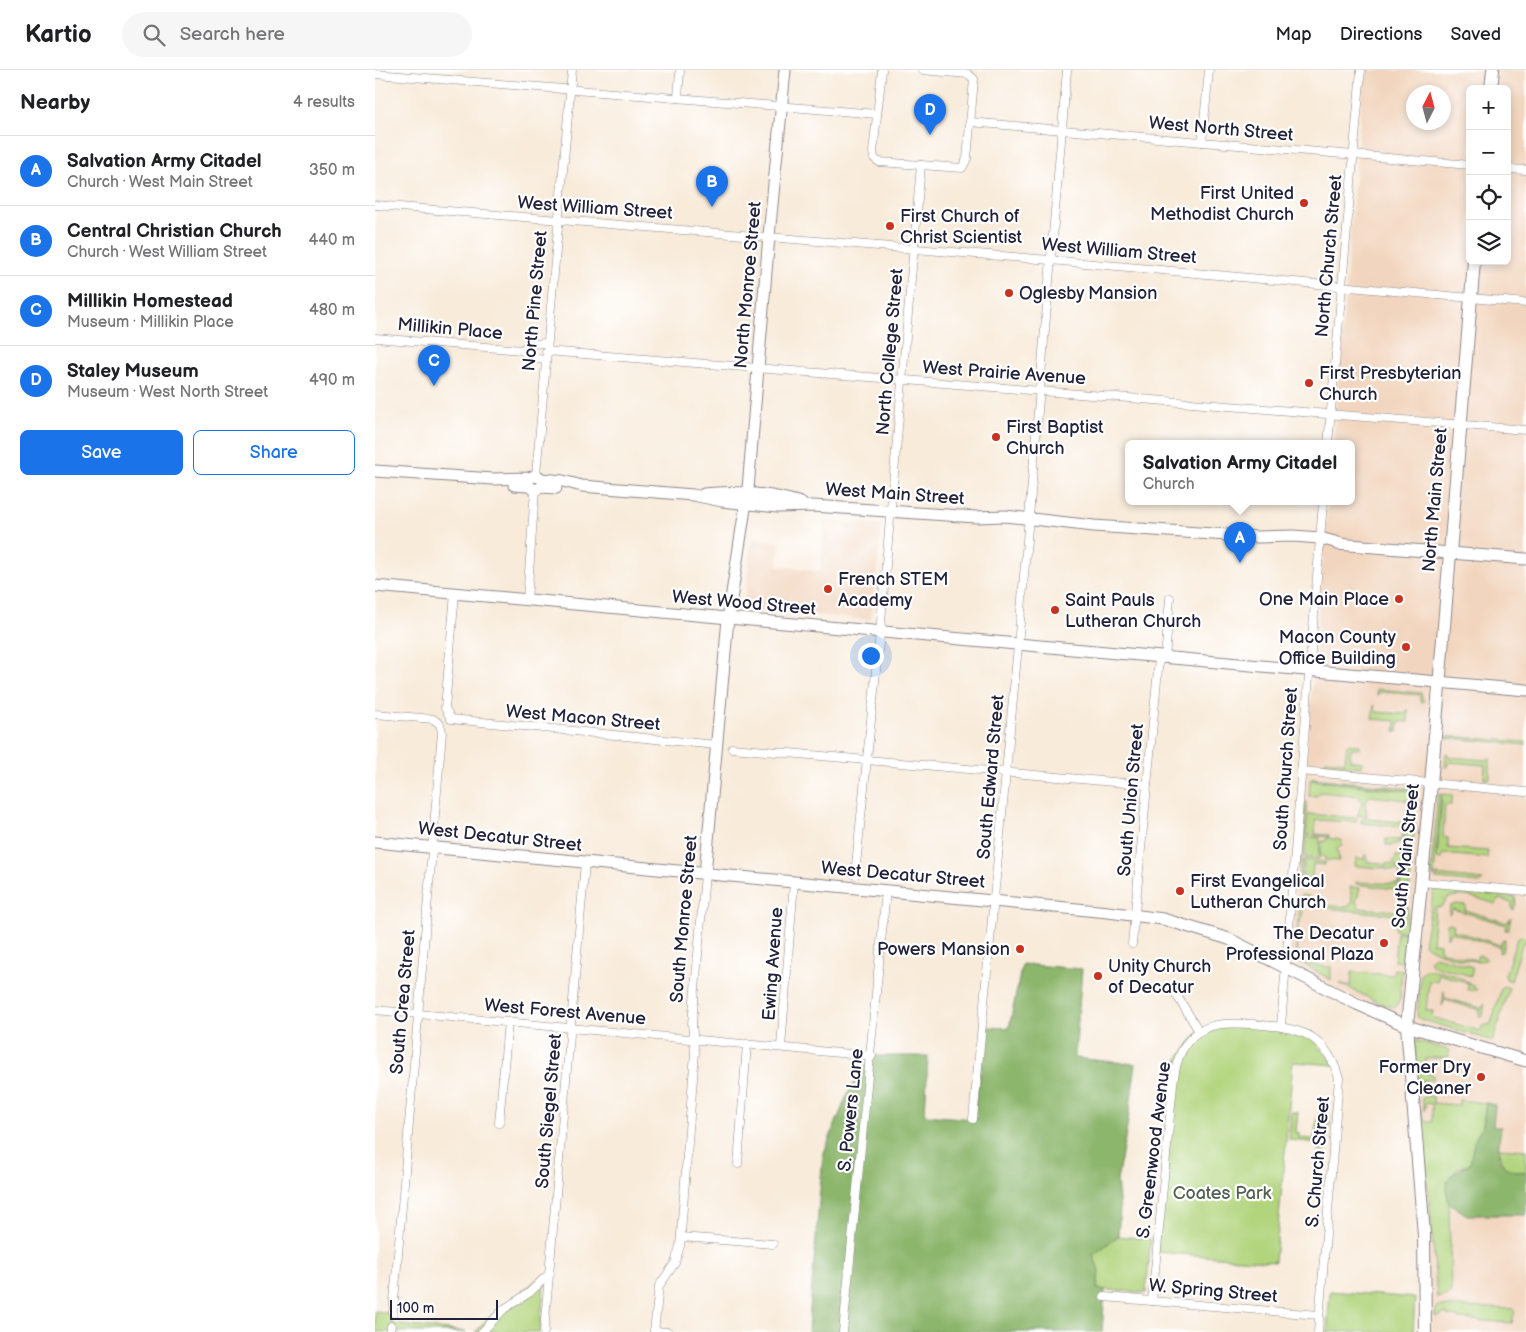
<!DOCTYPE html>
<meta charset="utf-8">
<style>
:root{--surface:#fff;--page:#f6f6f6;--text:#202124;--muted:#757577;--line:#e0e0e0;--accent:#1a73e8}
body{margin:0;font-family:"Balsamiq Sans",sans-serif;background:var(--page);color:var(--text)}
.controls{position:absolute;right:15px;top:15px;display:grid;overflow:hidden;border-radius:8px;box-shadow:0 2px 8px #0003}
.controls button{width:45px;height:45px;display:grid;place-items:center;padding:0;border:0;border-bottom:1px solid var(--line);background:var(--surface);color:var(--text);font:25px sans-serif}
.compass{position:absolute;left:1031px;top:15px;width:45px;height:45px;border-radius:50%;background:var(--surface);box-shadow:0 2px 8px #0003;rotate:6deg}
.scale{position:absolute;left:15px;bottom:12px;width:108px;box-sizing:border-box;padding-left:5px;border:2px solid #22223b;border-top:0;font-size:14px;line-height:18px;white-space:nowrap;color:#22223b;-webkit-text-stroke:4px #fff;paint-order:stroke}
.you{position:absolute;left:495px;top:585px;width:18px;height:18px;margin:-12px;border:4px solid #fff;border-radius:50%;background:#1a73e8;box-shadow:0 0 0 8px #1a73e833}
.badge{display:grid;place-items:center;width:32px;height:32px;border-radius:50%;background:var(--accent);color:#fff;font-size:16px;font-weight:700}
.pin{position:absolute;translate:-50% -41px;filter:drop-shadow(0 1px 2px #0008)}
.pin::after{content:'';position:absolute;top:26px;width:18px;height:15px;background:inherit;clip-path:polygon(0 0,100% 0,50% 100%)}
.popup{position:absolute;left:750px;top:370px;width:230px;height:65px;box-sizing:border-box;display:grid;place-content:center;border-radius:8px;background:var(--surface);filter:drop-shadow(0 1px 4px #0005);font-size:16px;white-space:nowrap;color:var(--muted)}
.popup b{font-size:19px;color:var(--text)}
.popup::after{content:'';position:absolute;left:50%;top:100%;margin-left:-10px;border:10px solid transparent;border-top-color:var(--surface)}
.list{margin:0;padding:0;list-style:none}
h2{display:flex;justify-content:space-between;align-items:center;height:65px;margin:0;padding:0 20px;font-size:21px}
h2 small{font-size:16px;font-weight:400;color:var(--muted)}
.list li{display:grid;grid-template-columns:32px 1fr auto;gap:15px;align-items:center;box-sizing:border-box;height:70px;padding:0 20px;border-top:1px solid var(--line)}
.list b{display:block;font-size:19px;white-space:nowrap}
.list p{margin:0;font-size:16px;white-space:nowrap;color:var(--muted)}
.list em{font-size:16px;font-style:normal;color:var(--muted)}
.actions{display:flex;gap:10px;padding:15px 20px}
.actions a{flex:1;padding:11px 0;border:1px solid var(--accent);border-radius:8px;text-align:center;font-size:18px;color:var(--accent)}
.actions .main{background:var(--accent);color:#fff}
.icon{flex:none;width:28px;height:28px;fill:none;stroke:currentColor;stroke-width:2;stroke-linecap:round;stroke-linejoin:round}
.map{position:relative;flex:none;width:1151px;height:1262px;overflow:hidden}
header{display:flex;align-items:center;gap:30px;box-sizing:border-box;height:70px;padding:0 25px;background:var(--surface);border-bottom:1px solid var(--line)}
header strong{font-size:24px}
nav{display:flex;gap:28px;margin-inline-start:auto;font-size:18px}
.search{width:350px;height:45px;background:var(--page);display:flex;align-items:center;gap:12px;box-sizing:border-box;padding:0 18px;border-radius:28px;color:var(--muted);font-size:19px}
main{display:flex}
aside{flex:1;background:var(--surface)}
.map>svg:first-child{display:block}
.built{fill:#f2d5be;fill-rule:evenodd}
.green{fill:#b1d47c;stroke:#6a7b5c}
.forest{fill:#8cb66c;stroke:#576c54}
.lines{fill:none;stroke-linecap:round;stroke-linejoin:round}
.street-casing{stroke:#8d868a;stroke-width:9}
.secondary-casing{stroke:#8d868a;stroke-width:13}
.primary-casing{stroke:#8d868a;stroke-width:14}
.street{stroke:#fff;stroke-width:8}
.secondary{stroke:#fff;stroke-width:11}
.primary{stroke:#fff;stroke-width:12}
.poi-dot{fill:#c8321e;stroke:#fff;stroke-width:2}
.labels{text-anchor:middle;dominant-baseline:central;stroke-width:4.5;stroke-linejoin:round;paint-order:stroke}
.street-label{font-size:18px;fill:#22223b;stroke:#fff}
.poi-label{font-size:18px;fill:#22223b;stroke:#fff;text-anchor:start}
.park-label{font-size:18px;fill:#546052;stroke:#fff}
</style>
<header>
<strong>Kartio</strong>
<div class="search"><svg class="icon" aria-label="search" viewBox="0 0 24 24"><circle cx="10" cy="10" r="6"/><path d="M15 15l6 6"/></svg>Search here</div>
<nav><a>Map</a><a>Directions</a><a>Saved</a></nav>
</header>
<main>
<aside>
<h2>Nearby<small>4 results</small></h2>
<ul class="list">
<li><span class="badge">A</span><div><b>Salvation Army Citadel</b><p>Church · West Main Street</p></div><em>350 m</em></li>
<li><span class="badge">B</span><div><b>Central Christian Church</b><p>Church · West William Street</p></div><em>440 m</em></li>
<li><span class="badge">C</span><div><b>Millikin Homestead</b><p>Museum · Millikin Place</p></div><em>480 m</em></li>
<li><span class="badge">D</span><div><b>Staley Museum</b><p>Museum · West North Street</p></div><em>490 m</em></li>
</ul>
<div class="actions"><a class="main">Save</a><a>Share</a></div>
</aside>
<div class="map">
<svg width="1151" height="1262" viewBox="0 0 1151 1262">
<rect width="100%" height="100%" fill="#fff"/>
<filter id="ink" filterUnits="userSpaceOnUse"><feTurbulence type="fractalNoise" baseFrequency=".02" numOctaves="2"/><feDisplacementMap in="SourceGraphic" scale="10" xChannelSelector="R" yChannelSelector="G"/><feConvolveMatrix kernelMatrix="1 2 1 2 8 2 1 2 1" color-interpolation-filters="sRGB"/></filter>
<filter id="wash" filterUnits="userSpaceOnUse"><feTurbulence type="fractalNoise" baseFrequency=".0096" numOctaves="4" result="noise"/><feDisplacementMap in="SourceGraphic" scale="20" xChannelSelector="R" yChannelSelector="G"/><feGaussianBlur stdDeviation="1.12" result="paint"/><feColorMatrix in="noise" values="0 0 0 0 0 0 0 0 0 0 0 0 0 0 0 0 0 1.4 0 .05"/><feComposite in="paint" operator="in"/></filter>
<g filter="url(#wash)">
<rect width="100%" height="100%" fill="#f8ebda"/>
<g class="built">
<path d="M989 0H1151V1262H1053L1034 954 913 896 953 432H976V374H958ZM1095 19H1132V191H1095ZM1038 22H1068V52H1038Z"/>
<polygon points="449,450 507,454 496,550 369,538 377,469 405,472 403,496 445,501"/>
</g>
<g class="green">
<polygon points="1002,619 1046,623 1049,632 1045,631 1045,625 1004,622 1002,627"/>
<polygon points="999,635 1001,642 1030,644 1033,639 1033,652 1024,652 1023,662 1020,662 1021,651 997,649"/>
<polygon points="1072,666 1151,672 1151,675 1072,668"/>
<polygon points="972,674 985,675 985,678 976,678 975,690 987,692 987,697 949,693 951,690 970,692"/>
<polygon points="1071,683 1074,684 1074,687 1110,690 1115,688 1115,709 1109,709 1110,695 1074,692 1072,697 1070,697"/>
<polygon points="939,708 1041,719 1041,721 936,709"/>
<polygon points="935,710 1042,722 1041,736 1033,735 1032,730 994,726 990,733 992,746 982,746 987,733 984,726 945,722 942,726 934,726"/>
<polygon points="1063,724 1066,725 1059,807 1056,804"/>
<polygon points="1067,724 1078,725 1076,735 1070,735 1068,767 1073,768 1073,778 1113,781 1112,788 1068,784 1067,789 1062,789"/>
<polygon points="932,731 925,820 923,816 929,735"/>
<polygon points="933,744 982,748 981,752 941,750 940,764 954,765 954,767 931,765"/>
<polygon points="992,749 1026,752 1030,758 1027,771 1018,775 1011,775 1011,769 1027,770 1028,757 986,753 986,750"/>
<polygon points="1030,752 1040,753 1037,777 1028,776 1032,758"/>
<polygon points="931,767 945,768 944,789 930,788"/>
<polygon points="952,768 967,770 966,777 962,777 964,791 950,790 950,787 945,786 947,771 951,771"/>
<polygon points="990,785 992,785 992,792 1008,793 1008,798 980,796 981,788 989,789"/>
<polygon points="1021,786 1037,787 1034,821 1024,820 1028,802 1018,793"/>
<polygon points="929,790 950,792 950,795 938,794 937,807 946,808 946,813 928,811"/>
<polygon points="1011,793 1016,794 1025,800 1026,802 1025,812 1020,819 981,814 981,812 1024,814 1025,801 1010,799"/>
<polygon points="1061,805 1108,810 1104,813 1063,809 1061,809"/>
<polygon points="975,817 985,818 981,831 984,838 1021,841 1023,836 1033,837 1031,861 1020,860 1021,845 930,836 922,861 926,825 934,826 936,834 973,837 977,831"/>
<path d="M1059 820 1140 827 1141 834 1138 840 1136 838 1138 833 1124 829 1121 834C1106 830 1089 822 1073 828L1066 837H1060L1057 873 1065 874V881L1101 890 1103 885 1110 887 1111 890C1097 894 1059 884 1049 874Z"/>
<polygon points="1081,834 1090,835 1090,840 1132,853 1136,847 1133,860 1130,860 1131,855 1078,839 1074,845 1075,836"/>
<polygon points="1075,853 1079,855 1078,860 1125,875 1127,870 1130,869 1127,882 1124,883 1125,877 1076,862 1072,868 1072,854"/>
<polygon points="1022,862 1031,863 1027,892 1019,891"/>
<polygon points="1146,866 1151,868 1151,873 1148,872 1136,911 1131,909 1130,905 1142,868"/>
<polygon points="922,868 923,889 934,895 956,897 956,910 920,889"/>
<polygon points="1060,886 1098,897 1096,906 1057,895 1054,890"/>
<polygon points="1019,899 1027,901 1025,930 1020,938 1004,933 964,913 976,916 977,902 1018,905"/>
<path d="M1050 900C1065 898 1093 908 1102 920H1092L1093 913 1064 904 1062 911H1054L1051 941H1058L1057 947 1105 961 1107 956 1116 954 1126 919 1128 916 1134 918 1118 971 1045 949 1042 946 1046 903Z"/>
<polygon points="1069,921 1070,928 1106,938 1110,933 1108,946 1104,946 1105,940 1070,930 1067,936"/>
<polygon points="863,953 936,966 960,995 918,992 900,1192 782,1182 802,990 824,961"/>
<polygon points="1039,970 1074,980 1073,988 1051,988 1050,1003 1058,1004 1058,1010 1048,1010 1045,1018 1043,1018"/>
<polygon points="1051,1026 1058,1026 1058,1033 1084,1035 1084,1030 1111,1033 1108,1055 1101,1068 1095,1093 1081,1100 1071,1119 1074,1133 1076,1224 1062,1228 1056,1149 1044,1037 1051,1052 1057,1052 1057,1034 1051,1033 1049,1041 1047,1028"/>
<polygon points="916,1042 923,1042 921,1062 924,1063 924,1068 939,1069 943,1044 955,1046 951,1081 943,1080 943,1073 914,1070"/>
<polygon points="1124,1078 1151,1080 1151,1102 1136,1101 1129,1098"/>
<polygon points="743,1166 776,1169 771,1223 722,1219 724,1200 718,1185"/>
<polygon points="170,1203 165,1262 101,1262 112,1249"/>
<polygon points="955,1221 1040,1228 1038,1262 952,1262"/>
<polygon points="1063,1236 1140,1239 1137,1253 1083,1249 1083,1247 1073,1246 1071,1243 1062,1247 1059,1245"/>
<polygon points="0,1241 18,1243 17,1254 91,1262 0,1262"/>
</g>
<g class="forest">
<polygon points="647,894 707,899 700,988 761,994 752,1058 742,1110 745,1140 743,1166 718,1185 724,1200 722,1219 730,1220 727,1262 433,1262 448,1085 473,1023 497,986 553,986 550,1045 598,1049 612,957 634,958"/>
<path d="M1111 1033 1120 1035 1118 1057H1126C1123 1085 1117 1100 1151 1102V1145H1092L1074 1133C1066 1103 1076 1108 1095 1093L1099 1072 1108 1055Z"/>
</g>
</g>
<g filter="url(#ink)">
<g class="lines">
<g class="street-casing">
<g id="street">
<polyline points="507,0 498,82 499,88 504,92 587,98 592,89 599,9 593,4 547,0"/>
<polyline points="0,4 502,44"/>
<polyline points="303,28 305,0"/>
<polyline points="595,52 1095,95"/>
<polyline points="827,72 834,0"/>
<polyline points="1132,99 1151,100"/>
<polyline points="0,135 675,190 1151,233"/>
<polyline points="0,268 147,280 156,288 170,290"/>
<polyline points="147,280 154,274 172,273"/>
<polyline points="171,281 1151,360"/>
<polyline points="953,374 986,0"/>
<polyline points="161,405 197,0"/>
<polyline points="80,523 70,638 76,649 341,675"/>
<polyline points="152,530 160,420"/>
<polyline points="790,589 795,528"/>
<polyline points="0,644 58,649 65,654 67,662 18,1243"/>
<polyline points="357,678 772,715"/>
<polyline points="926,701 1151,722"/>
<polyline points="480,805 505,563 546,95"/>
<polyline points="1046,812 1151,821"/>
<polyline points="757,874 784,589"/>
<polyline points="799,921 824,961"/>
<polyline points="0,940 497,986"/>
<polyline points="906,956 948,432"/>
<polyline points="406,977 419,812"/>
<polyline points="598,1049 643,576 692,0"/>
<polyline points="124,1053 133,952"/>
<polyline points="363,1094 372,974"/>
<polyline points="306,1167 398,1174"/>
<polyline points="729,1227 944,1245"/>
<path d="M777 1231 798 1014C800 995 806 972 825 961 840 952 861 953 878 954 921 958 950 960 964 1008L943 1262"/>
<polyline points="279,1261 293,1262"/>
<polyline points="14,1262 16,1256"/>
<polyline points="107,1262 129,1239 154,1223 175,1203"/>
<polyline points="169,1262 210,793"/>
<polyline points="279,1262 284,1216 300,1193 305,1176 320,982 317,954 330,804"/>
<polyline points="468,1262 511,821"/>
</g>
</g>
<g class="secondary-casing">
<g id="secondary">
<polyline points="0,401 118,409 154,408 161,405 167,409 188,411 207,416 318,425 347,431 403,437 438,436 601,447 630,446 719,456 883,467 918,466 945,468 967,474"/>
<polyline points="139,415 154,416 160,420 167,417 181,418"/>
<path d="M329 424C361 420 395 424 426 433"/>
<polyline points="962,474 1151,489"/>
<polyline points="0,516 1151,620"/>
<polyline points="0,772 733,842 788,849 854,869 982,934 1032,956 1151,991"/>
<polyline points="330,804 353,549 373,419 394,166 410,0"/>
</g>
</g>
<g class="primary-casing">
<g id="primary">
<polyline points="1116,19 1118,0"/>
<polyline points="1050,1262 1049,1165 1032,956 1056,714 1099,191"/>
</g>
</g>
<use href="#street" class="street"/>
<use href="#secondary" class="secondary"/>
<use href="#primary" class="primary"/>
</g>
</g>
<g class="poi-dot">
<circle cx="929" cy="133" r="5"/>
<circle cx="515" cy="156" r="5"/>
<circle cx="634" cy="223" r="5"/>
<circle cx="934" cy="313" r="5"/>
<circle cx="621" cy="367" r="5"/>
<circle cx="453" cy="519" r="5"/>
<circle cx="1024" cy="529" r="5"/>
<circle cx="680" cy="540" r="5"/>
<circle cx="1031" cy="577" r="5"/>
<circle cx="805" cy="821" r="5"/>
<circle cx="1009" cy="873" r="5"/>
<circle cx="645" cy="879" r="5"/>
<circle cx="723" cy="906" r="5"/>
<circle cx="1106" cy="1007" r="5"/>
</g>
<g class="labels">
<g class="street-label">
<text transform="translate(846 59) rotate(5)">West North Street</text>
<text transform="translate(220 138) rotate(4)">West William Street</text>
<text transform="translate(744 181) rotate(5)">West William Street</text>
<text transform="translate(954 186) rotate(-85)">North Church Street</text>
<text transform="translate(373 215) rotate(-85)">North Monroe Street</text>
<text transform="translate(160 231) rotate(-85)">North Pine Street</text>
<text transform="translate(75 259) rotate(5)">Millikin Place</text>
<text transform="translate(515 282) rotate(-85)">North College Street</text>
<text transform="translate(629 303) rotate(4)">West Prairie Avenue</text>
<text transform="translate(520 424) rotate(4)">West Main Street</text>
<text transform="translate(1060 430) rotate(-85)">North Main Street</text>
<text transform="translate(369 533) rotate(5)">West Wood Street</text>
<text transform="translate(208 648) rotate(5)">West Macon Street</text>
<text transform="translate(911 699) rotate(-86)">South Church Street</text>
<text transform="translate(616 707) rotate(-85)">South Edward Street</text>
<text transform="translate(756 730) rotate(-85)">South Union Street</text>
<text transform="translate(125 767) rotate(6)">West Decatur Street</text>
<text transform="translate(1031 786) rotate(-84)">South Main Street</text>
<text transform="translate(528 805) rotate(5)">West Decatur Street</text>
<text transform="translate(309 849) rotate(-85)">South Monroe Street</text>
<text transform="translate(398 894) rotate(-86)">Ewing Avenue</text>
<text transform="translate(28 932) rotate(-85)">South Crea Street</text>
<text transform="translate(190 942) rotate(5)">West Forest Avenue</text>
<text transform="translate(476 1040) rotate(-84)">S. Powers Lane</text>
<text transform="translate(174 1041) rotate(-85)">South Siegel Street</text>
<text transform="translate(779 1080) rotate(-83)">S. Greenwood Avenue</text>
<text transform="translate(943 1092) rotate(-85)">S. Church Street</text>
<text transform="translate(838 1221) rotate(5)">W. Spring Street</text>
</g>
<g class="poi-label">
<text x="919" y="123" text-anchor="end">First United<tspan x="919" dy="21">Methodist Church</tspan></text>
<text x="525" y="146">First Church of<tspan x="525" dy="21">Christ Scientist</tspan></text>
<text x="644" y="223">Oglesby Mansion</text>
<text x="944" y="303">First Presbyterian<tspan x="944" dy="21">Church</tspan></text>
<text x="631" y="357">First Baptist<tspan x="631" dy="21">Church</tspan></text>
<text x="463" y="509">French STEM<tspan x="463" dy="21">Academy</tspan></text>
<text x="1014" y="529" text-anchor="end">One Main Place</text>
<text x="690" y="530">Saint Pauls<tspan x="690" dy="21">Lutheran Church</tspan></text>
<text x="1021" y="567" text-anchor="end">Macon County<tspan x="1021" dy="21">Office Building</tspan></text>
<text x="815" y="811">First Evangelical<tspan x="815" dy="21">Lutheran Church</tspan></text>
<text x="999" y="863" text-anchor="end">The Decatur<tspan x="999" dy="21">Professional Plaza</tspan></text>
<text x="635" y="879" text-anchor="end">Powers Mansion</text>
<text x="733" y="896">Unity Church<tspan x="733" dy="21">of Decatur</tspan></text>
<text x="1096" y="997" text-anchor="end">Former Dry<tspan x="1096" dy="21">Cleaner</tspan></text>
</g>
<g class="park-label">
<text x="847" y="1123">Coates Park</text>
</g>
</g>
</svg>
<div class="controls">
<button>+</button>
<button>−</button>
<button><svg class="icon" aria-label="locate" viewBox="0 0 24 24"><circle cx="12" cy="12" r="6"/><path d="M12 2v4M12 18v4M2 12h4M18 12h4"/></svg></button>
<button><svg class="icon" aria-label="layers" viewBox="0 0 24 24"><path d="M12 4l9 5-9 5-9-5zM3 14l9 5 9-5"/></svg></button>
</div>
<svg class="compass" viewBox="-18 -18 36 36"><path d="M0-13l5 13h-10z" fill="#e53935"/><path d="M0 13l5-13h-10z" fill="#757577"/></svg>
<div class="scale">100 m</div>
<div class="you"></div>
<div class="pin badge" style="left:865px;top:493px">A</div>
<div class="popup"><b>Salvation Army Citadel</b>Church</div>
<div class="pin badge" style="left:337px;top:137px">B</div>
<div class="pin badge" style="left:59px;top:316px">C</div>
<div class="pin badge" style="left:555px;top:65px">D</div>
</div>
</main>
